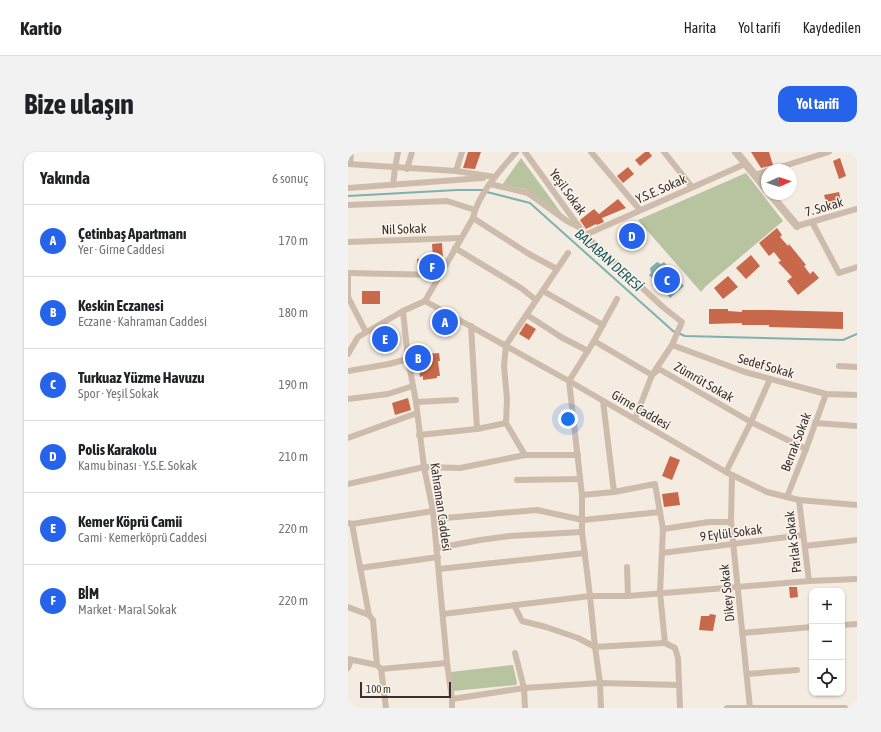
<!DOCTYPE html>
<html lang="tr">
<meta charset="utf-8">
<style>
:root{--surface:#fff;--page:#f2f2f2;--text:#202124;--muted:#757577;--line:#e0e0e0;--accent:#2563eb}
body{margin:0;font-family:"Asap Condensed",sans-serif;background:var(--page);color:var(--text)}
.controls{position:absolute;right:12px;bottom:12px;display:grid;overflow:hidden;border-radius:8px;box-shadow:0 1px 3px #0004}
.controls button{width:36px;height:36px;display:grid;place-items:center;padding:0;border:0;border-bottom:1px solid var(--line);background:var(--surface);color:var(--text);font:20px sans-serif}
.compass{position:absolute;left:413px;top:12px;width:36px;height:36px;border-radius:50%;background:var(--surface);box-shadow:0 1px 3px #0004;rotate:87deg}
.scale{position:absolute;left:12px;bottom:10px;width:91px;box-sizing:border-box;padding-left:4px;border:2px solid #3b302b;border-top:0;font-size:11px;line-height:14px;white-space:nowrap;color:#3b302b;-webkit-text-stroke:3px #fbf5ee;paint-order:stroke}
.you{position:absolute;left:220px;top:267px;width:14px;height:14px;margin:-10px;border:3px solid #fff;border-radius:50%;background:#1a73e8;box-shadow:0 0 0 6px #1a73e833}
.badge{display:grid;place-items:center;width:26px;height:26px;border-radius:50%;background:var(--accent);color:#fff;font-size:13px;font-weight:700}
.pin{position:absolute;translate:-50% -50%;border:2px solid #fff;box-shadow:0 1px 4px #0006}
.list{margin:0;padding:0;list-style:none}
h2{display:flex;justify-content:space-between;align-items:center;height:52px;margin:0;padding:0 16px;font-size:17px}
h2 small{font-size:13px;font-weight:400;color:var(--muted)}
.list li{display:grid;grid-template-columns:26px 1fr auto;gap:12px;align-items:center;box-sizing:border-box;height:72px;padding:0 16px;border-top:1px solid var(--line)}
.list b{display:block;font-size:15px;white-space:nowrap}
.list p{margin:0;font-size:13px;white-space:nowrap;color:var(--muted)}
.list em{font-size:13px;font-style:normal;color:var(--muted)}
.icon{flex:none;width:22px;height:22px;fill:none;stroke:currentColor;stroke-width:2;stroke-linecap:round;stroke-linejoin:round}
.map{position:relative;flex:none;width:509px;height:556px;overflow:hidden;border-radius:12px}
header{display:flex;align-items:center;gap:24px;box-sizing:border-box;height:56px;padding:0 20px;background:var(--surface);border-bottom:1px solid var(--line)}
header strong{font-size:19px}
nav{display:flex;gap:22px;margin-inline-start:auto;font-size:14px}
.intro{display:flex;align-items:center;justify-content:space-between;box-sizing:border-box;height:96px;padding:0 24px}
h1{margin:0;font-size:28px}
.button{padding:10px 18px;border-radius:12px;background:var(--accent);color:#fff;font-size:14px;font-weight:700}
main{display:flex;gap:24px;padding:0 24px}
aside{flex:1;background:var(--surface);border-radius:12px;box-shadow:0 1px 3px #0004}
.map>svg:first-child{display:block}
.green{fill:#b8c4a0}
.water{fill:#7fb0b2}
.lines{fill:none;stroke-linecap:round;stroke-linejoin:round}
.stream{stroke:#7fb0b2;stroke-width:2}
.building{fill:#c8694b}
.minor{stroke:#cdbbac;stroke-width:6}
.tertiary{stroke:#cdbbac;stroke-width:8}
.labels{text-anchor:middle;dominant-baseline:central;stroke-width:3;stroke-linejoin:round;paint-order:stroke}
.street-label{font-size:13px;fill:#3b302b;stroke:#fbf5ee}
.water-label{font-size:14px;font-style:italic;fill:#1f5a5e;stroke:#fbf5ee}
</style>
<header>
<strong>Kartio</strong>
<nav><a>Harita</a><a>Yol tarifi</a><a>Kaydedilen</a></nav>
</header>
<div class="intro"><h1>Bize ulaşın</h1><a class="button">Yol tarifi</a></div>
<main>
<aside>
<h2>Yakında<small>6 sonuç</small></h2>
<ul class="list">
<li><span class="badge">A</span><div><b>Çetinbaş Apartmanı</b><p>Yer · Girne Caddesi</p></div><em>170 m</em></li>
<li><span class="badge">B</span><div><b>Keskin Eczanesi</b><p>Eczane · Kahraman Caddesi</p></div><em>180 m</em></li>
<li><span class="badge">C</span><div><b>Turkuaz Yüzme Havuzu</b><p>Spor · Yeşil Sokak</p></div><em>190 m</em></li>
<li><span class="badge">D</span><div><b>Polis Karakolu</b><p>Kamu binası · Y.S.E. Sokak</p></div><em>210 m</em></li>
<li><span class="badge">E</span><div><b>Kemer Köprü Camii</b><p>Cami · Kemerköprü Caddesi</p></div><em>220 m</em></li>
<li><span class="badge">F</span><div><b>BİM</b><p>Market · Maral Sokak</p></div><em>220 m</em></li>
</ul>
</aside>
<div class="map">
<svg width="509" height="556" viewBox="0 0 509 556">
<rect width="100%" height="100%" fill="#f4ebe1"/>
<g class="green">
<polygon points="173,6 214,62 178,37 154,33"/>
<polygon points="398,21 435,69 358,134 353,140 290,68"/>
<polygon points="165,513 169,531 168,533 105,539 103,520"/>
</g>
<polygon class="water" points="309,110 313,112 316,110 336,134 322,146 301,123 303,121 302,116"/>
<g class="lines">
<g class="stream">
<polyline points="139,40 182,51 325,179 337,184 495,188 509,182"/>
<polyline points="0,44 109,38 135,38"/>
</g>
</g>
<g class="building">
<polygon points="120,0 133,0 127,17 115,16"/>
<polygon points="297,0 301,0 304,4 292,14 287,8"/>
<polygon points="403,0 421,0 425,13 413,16"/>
<polygon points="492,6 498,24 491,27 485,9"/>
<polygon points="280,15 286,22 275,31 269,24"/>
<polygon points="491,40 494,54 480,58 476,43"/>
<polygon points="270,47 278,56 254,66 256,70 249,73 248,72 238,77 232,68 246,57 251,62"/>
<polygon points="289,75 294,87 280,94 274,81"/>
<polygon points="429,76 434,83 432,85 440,94 441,92 458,113 456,114 462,122 465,119 471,126 450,143 439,129 444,125 430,110 433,109 426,100 421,104 411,91"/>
<polygon points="94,91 95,106 88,106 86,118 70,118 69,107 85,106 84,92"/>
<polygon points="403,103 412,114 398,127 388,116"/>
<polygon points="380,124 390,135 375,147 366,136"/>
<rect x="14" y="139" width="18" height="13"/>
<polygon points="361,157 380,157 380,159 394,160 394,158 422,158 495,160 495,177 421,175 421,173 394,173 394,171 361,172"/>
<polygon points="96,167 107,173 93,180 89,176"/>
<polygon points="178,171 188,177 181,188 171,182"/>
<polygon points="46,176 51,187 29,197 24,187"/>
<polygon points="91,201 92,209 90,209 92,224 89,224 89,226 75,228 75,224 72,225 70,211 67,211 67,203"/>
<polygon points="60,246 63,258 47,263 44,251"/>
<polygon points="322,304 332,308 324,328 314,324"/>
<polygon points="330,340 332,353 316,355 314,342"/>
<polygon points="441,435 449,435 450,445 442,446"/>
<polygon points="362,462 368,463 365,479 351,478 353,464 361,464"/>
</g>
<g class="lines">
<g class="minor">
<polyline points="177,0 237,83 316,156 334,170 324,193 304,223 287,267"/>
<polyline points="243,0 292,58"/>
<polyline points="316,0 344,35"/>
<polyline points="0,12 108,19 147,25"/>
<polyline points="2,12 3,0"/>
<polyline points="59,17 64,0"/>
<polyline points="423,18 481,0"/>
<polyline points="108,19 114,0"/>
<polyline points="407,23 419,19"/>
<polyline points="142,32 180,41 219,69 231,75"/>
<polyline points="45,33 47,16 50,0"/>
<polyline points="0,36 135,26"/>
<polyline points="0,53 99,49 127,58"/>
<polyline points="125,66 181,102 209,117"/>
<polyline points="464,70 491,121 509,115"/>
<polyline points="449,74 509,57"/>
<polyline points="237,83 397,12"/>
<polyline points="0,90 113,86"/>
<polyline points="107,96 173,136 188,148"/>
<polyline points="0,121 92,123"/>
<polyline points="0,126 0,145 18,180"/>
<polyline points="195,139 255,173"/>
<polyline points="77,149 221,229 378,320 419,340 451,348 509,353"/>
<polyline points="55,159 60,207 68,250 76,315 85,359 99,511 104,547 104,556"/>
<polyline points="179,163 213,185 240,199"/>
<polyline points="123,174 129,277"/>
<polyline points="246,189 304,223 311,217 403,270 458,297"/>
<polyline points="324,193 397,220 478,242 509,243"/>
<path d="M0 202 10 185 55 159 77 149 125 66C131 40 152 19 168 0"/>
<polyline points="491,214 509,215"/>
<polyline points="0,219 41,212 60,207"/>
<polyline points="0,247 40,242 65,234"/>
<polyline points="255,249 266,340"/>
<polyline points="68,250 108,248"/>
<polyline points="467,271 509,274"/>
<polyline points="71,283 129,277 158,271"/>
<polyline points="0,286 69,261"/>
<polyline points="177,303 158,271 159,247 156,214 158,193 220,101"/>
<polyline points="378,320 403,270 422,227"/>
<polyline points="384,323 383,370 402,556"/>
<polyline points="169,328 232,327"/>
<polyline points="0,332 76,315 112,316 177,303 230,303"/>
<polyline points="234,343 266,340 307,332 315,377 312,441 317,491 327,496 330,506 332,556"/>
<polyline points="439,345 458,297 478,242"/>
<polyline points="451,348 461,429"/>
<polyline points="86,367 189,358 235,368 312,360"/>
<polyline points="0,371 4,372 21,463"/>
<polyline points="4,372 85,359"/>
<polyline points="315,377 361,370 383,370"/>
<polyline points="457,394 509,388"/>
<polyline points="89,396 132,388 162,384 234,380"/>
<polyline points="314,401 455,383"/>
<polyline points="279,415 280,444"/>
<polyline points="12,416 90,405"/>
<polyline points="91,417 237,401"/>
<polyline points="166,453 174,469 198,475 230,486 247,495 317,491"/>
<polyline points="0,455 21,463 25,468 29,513"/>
<polyline points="95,462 242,444 280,444 461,429 509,427"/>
<polyline points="494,473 509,472"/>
<polyline points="394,481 464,475"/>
<polyline points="167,501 176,536 177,556"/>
<polyline points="0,507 29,513 33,517 99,511"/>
<polyline points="0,516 3,508"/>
<polyline points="33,517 38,556"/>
<polyline points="399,522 449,518"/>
<polyline points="104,547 176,536 252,531 331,533"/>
<polyline points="253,556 252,531 247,495 242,444 234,380 234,343 221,229 246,189 269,147"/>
<polyline points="379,556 497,556"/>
</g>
<g class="tertiary">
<polyline points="388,0 419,38"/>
<polyline points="422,42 449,74"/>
</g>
</g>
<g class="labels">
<g class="street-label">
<text transform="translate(313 37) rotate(-24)">Y.S.E. Sokak</text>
<text transform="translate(220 40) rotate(54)">Yeşil Sokak</text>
<text transform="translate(476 55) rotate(-16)">7. Sokak</text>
<text transform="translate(56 77) rotate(-2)">Nil Sokak</text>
<text transform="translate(418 214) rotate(16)">Sedef Sokak</text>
<text transform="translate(356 230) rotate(30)">Zümrüt Sokak</text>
<text transform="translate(293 258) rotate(30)">Girne Caddesi</text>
<text transform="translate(448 290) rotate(-69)">Berrak Sokak</text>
<text transform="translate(93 355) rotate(82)">Kahraman Caddesi</text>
<text transform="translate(383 381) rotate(-7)">9 Eylül Sokak</text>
<text transform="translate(445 390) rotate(-97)">Parlak Sokak</text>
<text transform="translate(379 441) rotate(-96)">Dikey Sokak</text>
</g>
<g class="water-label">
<text transform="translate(261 108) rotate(42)">BALABAN DERESİ</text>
</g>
</g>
</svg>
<div class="controls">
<button>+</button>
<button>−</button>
<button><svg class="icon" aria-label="locate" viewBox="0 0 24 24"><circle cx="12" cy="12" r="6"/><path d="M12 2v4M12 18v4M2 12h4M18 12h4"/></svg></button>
</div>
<svg class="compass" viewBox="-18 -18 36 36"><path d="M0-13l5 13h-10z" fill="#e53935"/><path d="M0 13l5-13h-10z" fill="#757577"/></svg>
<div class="scale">100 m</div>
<div class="you"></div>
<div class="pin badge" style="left:97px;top:170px">A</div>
<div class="pin badge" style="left:70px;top:206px">B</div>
<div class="pin badge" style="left:319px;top:128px">C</div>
<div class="pin badge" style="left:284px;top:84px">D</div>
<div class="pin badge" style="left:37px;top:187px">E</div>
<div class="pin badge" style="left:84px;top:115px">F</div>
</div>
</main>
